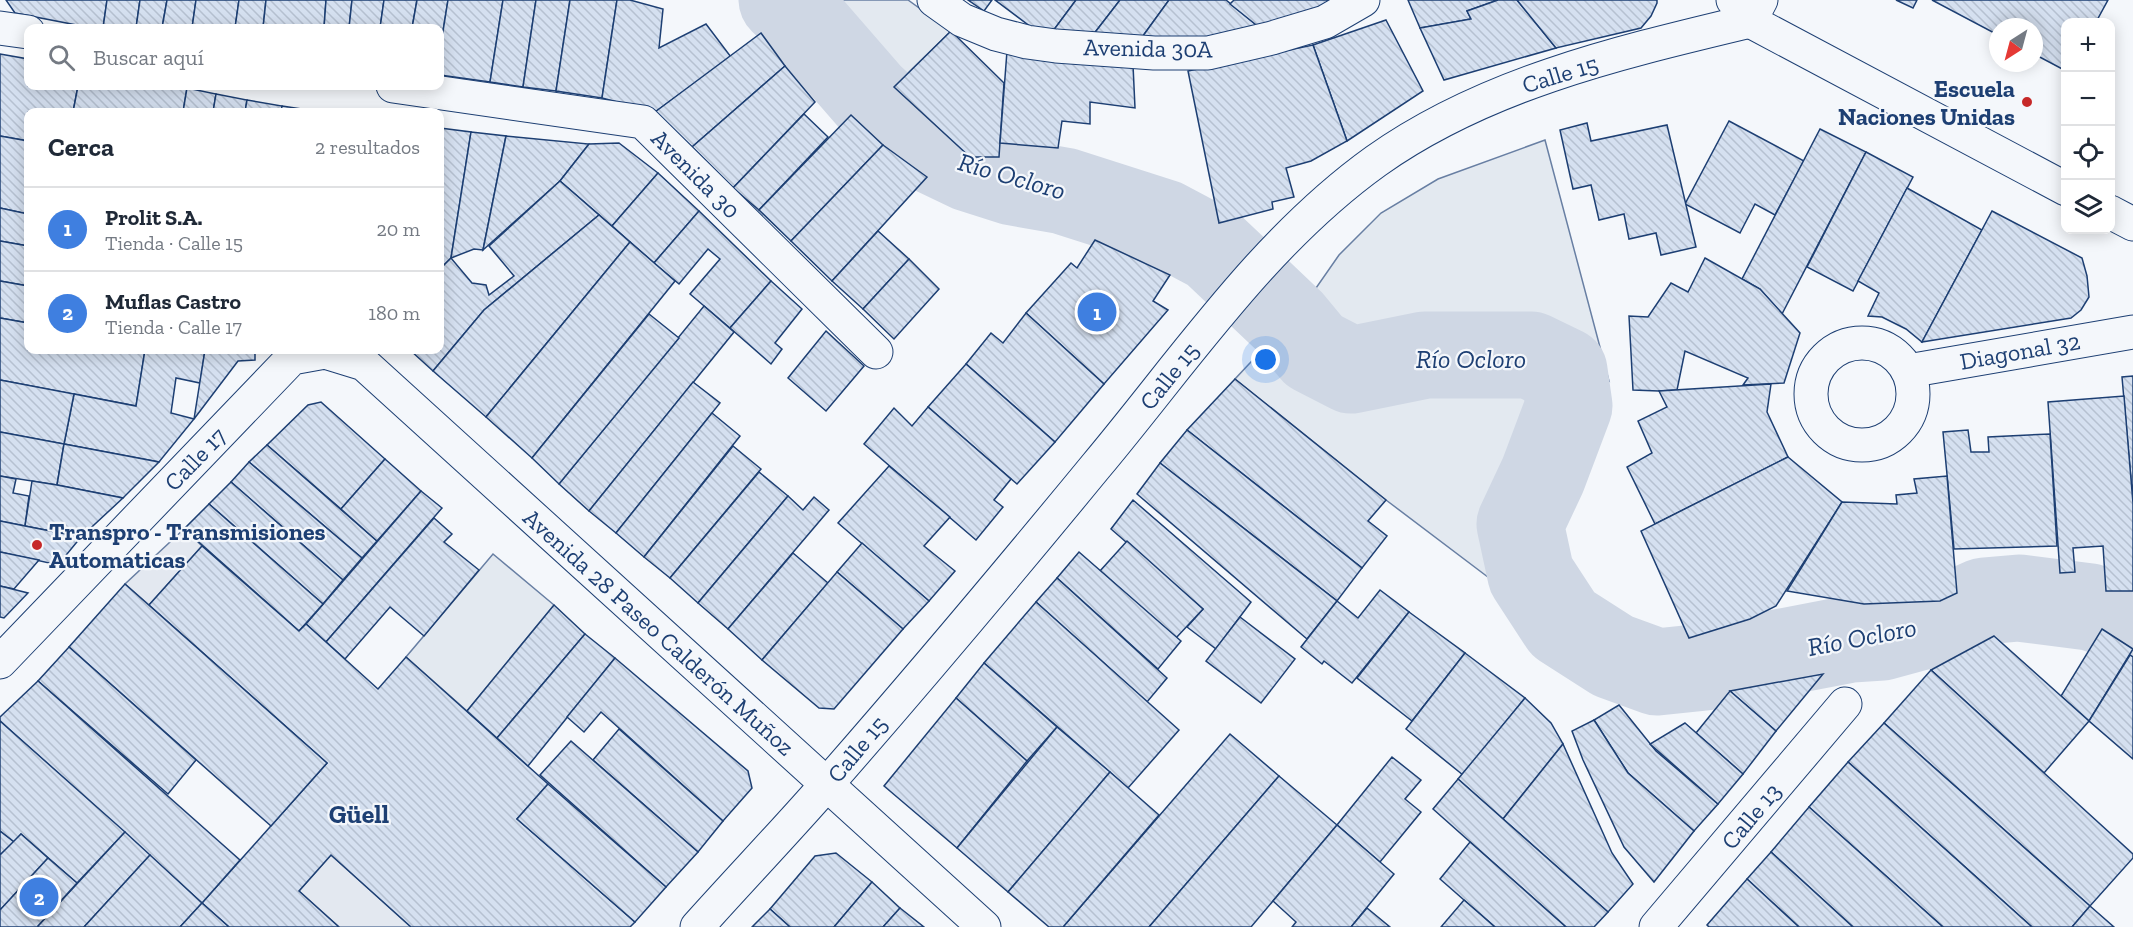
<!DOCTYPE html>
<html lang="es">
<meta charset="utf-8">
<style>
:root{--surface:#fff;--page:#f2f2f3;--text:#1f2937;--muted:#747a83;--line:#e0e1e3;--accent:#b45309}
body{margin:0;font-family:"Zilla Slab",serif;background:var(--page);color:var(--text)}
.controls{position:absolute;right:18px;top:18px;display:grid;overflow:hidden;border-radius:12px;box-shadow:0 3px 15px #0003}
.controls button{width:54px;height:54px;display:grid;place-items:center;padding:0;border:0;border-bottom:2px solid var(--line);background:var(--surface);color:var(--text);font:30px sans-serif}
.compass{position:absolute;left:1989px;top:18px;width:54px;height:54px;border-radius:50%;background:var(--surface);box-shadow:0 3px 15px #0003;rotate:216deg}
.you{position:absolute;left:1266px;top:360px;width:21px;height:21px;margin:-15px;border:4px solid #fff;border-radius:50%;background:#1a73e8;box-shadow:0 0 0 9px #1a73e833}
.badge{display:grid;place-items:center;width:39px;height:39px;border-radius:50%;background:var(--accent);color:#fff;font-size:20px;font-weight:700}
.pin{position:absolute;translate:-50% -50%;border:3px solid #fff;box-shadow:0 2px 6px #0006}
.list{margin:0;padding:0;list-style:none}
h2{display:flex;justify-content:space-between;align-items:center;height:78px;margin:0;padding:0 24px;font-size:26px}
h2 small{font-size:20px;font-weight:400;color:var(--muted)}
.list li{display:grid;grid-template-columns:39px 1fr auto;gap:18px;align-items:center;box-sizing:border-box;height:84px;padding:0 24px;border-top:2px solid var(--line)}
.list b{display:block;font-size:22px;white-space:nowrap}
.list p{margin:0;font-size:20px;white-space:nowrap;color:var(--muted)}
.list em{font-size:20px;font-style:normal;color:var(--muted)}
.icon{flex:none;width:33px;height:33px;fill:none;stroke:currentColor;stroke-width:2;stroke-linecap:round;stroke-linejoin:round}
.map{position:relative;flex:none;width:2133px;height:927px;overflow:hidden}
.search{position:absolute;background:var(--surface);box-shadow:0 3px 15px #0003;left:24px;top:24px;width:420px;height:66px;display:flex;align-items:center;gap:15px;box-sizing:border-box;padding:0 21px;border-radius:12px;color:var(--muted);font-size:22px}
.panel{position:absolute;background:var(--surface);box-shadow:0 3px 15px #0003;left:24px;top:108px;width:420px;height:246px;border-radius:12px}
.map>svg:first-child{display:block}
.green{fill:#e3e9f0;stroke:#687fa3;stroke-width:1.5}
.parking{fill:#e3e8f0;stroke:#687fa3;stroke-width:1.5}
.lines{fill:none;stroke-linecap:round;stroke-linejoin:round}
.river{stroke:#cfd7e4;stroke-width:87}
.building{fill:url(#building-back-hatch);stroke:#1d3f73;stroke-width:1.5}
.street-casing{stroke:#1d3f73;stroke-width:35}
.street{stroke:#f4f7fb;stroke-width:33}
.poi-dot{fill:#c62828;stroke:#f4f7fb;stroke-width:2}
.labels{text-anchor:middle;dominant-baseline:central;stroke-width:4.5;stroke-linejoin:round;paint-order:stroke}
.street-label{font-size:24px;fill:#1d3f73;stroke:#f4f7fb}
.poi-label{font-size:24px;font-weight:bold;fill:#1d3f73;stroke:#f4f7fb;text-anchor:end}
.water-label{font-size:26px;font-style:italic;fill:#1d3f73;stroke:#f4f7fb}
.neighbourhood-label{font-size:26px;font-weight:bold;fill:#1d3f73;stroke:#f4f7fb}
</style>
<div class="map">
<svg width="2133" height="927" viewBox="0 0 2133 927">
<defs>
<pattern id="building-back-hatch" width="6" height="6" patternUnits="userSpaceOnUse" patternTransform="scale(1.5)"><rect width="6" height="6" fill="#d5e0f0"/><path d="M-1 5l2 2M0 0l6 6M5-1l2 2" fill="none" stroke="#b6c1d1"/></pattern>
</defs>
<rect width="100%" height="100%" fill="#f4f7fb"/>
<g class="green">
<polygon points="815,0 908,0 951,31 894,87"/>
<polygon points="1545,140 1609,381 1534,341 1469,329 1404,333 1357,350 1321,341 1300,311 1339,255 1381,213 1438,179"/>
<polygon points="1265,347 1321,391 1362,398 1429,381 1501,384 1527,400 1529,434 1498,505 1505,590 1386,500 1235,379"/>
<polygon points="493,554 554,605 467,711 406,657"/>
</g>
<g class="parking">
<polygon points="184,529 202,546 149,605 125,584"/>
<polygon points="331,855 411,927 339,927 299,891"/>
</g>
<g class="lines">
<polyline class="river" points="782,0 803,20 870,97 923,146 969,168 1013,182 1064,191 1164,223 1213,249 1290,322 1314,351 1351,370 1425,355 1531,355 1564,371 1569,406 1543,475 1520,524 1531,575 1563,624 1613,656 1657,672 1705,667 1851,639 1882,637 1937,622 1984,601 2019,598 2090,607 2133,621"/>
</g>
<g class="building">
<polygon points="6,0 107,0 103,28 92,28 15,13"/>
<polygon points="107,0 140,0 136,28 103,28"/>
<polygon points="140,0 167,0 162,28 136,28"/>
<polygon points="167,0 196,0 192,28 162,28"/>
<polygon points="196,0 239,0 235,28 192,28"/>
<polygon points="239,0 266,0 263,28 235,28"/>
<polygon points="266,0 326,0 324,28 263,28"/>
<polygon points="326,0 352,0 349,28 324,28"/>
<polygon points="352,0 384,0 380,28 349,28"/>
<polygon points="384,0 417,0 412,28 380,28"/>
<polygon points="417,0 448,0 440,50 440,28 412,28"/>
<polygon points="448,0 503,0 490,82 440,75 440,50"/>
<polygon points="503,0 536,0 523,87 490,82"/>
<polygon points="536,0 570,0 556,91 523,87"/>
<polygon points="570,0 617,0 602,98 556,91"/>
<polygon points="617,0 630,0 663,9 659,48 706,24 731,57 655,112 602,98"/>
<polygon points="968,0 992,0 984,11"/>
<polygon points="995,0 1076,0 1047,39"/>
<polygon points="1076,0 1120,0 1093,35 1047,39"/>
<polygon points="1120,0 1169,0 1140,40 1093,35"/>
<polygon points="1169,0 1226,0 1260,28 1222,38 1140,40"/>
<polygon points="1234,0 1328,0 1322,9 1260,28 1230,4"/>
<polygon points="1408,0 1498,0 1467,11 1471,19 1420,28"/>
<polygon points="1498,0 1517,0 1556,48 1444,80 1420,28 1471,19 1467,11"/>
<polygon points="1517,0 1657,0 1657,3 1651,16 1641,28 1556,48"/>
<polygon points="1896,0 1917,0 1913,8"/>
<polygon points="1932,0 2108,0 2096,22 2066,22 2066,71 2034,54 2034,27 1998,27 1998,35"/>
<polygon points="1386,20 1423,91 1347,141 1313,45"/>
<polygon points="951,31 1004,83 999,157 970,157 894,87"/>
<polygon points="761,33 785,66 692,147 655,112"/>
<polygon points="1313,45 1347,141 1311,161 1286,168 1294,197 1272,202 1273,209 1219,223 1188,71"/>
<polygon points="1007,51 1133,65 1135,108 1090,102 1090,124 1062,121 1058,148 1000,143"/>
<polygon points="0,54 28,59 28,86 78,86 73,112 28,112 28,141 0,136"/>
<polygon points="785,66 815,102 733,188 692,147"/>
<polygon points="78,86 173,86 187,88 183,112 73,112"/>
<polygon points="187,88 216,94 213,112 183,112"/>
<polygon points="216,94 247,100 245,112 213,112"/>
<polygon points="247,100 282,106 281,112 245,112"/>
<polygon points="282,106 309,110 308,112 281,112"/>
<polygon points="804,114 828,137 759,210 733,188"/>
<polygon points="851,115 883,145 791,241 759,210"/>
<polygon points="1729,121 1804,161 1775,215 1755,204 1740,233 1685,204"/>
<polygon points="1587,123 1591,141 1667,125 1696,247 1661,255 1656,233 1629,239 1624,214 1599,220 1591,185 1573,189 1560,130"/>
<polygon points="440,128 471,132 451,258 440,269"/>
<polygon points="1820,129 1866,152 1782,314 1760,289 1742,279"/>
<polygon points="471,132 506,136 483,250 474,249 451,258"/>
<polygon points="0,136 28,141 28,214 0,208"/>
<polygon points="506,136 589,144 560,181 483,250"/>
<polygon points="619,143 658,173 612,226 560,181 589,144"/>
<polygon points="883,145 927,177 832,281 791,241"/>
<polygon points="1866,152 1913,177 1853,291 1807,267"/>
<polygon points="658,173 699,211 654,263 612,226"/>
<polygon points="560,181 599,215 484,310 433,371 410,350 440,350 440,269 451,258 472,283 486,285 489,295 514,276 489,246"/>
<polygon points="1907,188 1982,230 1922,342 1906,329 1882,317 1868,316 1879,293 1858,281"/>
<polygon points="0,208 28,214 28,246 0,241"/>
<polygon points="699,211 771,281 730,328 690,294 720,259 708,249 679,284 654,263"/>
<polygon points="1992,211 2082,258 2087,276 2089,297 2081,310 2071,318 1922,342"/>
<polygon points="599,215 630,242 486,417 433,371 484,310"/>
<polygon points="878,231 909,259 863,309 832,281"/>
<polygon points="1095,240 1170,275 1153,301 1168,310 1104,384 1026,313 1071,263 1077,268"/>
<polygon points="0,241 28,246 28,286 0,281"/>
<polygon points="630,242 675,281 532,458 486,417"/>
<polygon points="1705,258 1760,289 1800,333 1784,383 1743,385 1748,378 1685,351 1677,390 1659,391 1633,390 1629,316 1648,317 1671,283 1688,292"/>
<polygon points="909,259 939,289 894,339 863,309"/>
<polygon points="0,281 28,286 28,323 0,318"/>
<polygon points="771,281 802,309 775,343 782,349 771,364 730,328"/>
<polygon points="704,306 734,332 589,511 559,484"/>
<polygon points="1026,313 1104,384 1055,442 966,364 991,333 1003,343"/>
<polygon points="649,314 679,338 559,484 532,458"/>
<polygon points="0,318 28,323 28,350 145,350 136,406 0,380"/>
<polygon points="826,331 864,366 826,411 788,378"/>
<polygon points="145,350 205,350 200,383 176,378 171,413 194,419 159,462 64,444 74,394 136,406"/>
<polygon points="205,350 255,350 255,360 238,361 194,419"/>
<polygon points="966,364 1055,442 1017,484 928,407"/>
<polygon points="2133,376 2133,503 2122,377"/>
<polygon points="1235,379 1386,500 1368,521 1387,536 1362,568 1187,430"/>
<polygon points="0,380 74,394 64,444 0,432"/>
<polygon points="693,382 720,403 616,533 589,511"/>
<polygon points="1771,384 1767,412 1788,457 1655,524 1627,467 1652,453 1638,421 1667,407 1659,391"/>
<polygon points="2124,396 2133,503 2133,591 2106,591 2103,546 2073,548 2075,572 2060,573 2048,402"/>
<polygon points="321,402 385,459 341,509 267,445 308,405"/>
<polygon points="928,407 1011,479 994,500 1003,507 976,540 864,444 894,408 912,426"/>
<polygon points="712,413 740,436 644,557 616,533"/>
<polygon points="1187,430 1362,568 1337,601 1160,463"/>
<polygon points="1968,430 1971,452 1989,452 1988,437 2050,434 2057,546 1954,549 1943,432"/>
<polygon points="0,432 64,444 57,485 0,476"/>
<polygon points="64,444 159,462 123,498 57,485"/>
<polygon points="267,445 377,541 362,558 249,462"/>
<polygon points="733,446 761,469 670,578 644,557"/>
<polygon points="1788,457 1842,502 1776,606 1750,619 1689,638 1641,531"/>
<polygon points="385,459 421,491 377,541 341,509"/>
<polygon points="249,462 362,558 343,580 231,482"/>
<polygon points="1160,463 1337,601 1307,639 1137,494"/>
<polygon points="889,466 950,517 924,546 955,571 929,601 838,523"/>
<polygon points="759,472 788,496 698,603 670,578"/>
<polygon points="0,476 16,479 13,493 29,496 25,526 0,521"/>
<polygon points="1947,476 1957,593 1940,601 1864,604 1787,591 1842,502 1897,504 1896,495 1917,493 1914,479"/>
<polygon points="32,481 57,485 123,498 81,537 25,526"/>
<polygon points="231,482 343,580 323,604 209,504"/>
<polygon points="421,491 442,508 326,642 306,624"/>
<polygon points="788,496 803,510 814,497 829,510 728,629 698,603"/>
<polygon points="1133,500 1251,602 1216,649 1187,627 1203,609 1111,529"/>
<polygon points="209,504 323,604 299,631 184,529"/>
<polygon points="434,518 452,534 444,542 479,570 424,636 390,607 345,659 326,642"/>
<polygon points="0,521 25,526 81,537 58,565 0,552"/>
<polygon points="1127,541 1203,609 1176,638 1100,571"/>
<polygon points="862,543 929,601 903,629 837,572"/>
<polygon points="202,546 299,631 306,624 378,689 406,657 548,784 517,819 635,922 630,927 411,927 331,855 299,891 339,927 229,927 202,903 327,763 149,605"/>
<polygon points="0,552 39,560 14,589 0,586"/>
<polygon points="1079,552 1181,641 1158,669 1057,578"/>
<polygon points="793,553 828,583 762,660 728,629"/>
<polygon points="837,572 903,629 834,709 819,708 762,660"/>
<polygon points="1057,578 1167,678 1147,702 1036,602"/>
<polygon points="125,584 327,763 271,826 69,647"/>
<polygon points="0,586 28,593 4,618 0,617"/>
<polygon points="1380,590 1409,612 1352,683 1324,661 1322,664 1301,647 1337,601 1358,618"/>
<polygon points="1036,602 1179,730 1128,788 984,663"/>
<polygon points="554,605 585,634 497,738 467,711"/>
<polygon points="1409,612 1465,653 1412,721 1357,678"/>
<polygon points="1240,617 1295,659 1261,703 1206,661"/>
<polygon points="2102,629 2133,649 2089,721 2061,696"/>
<polygon points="585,634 615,658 528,766 497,738"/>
<polygon points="1994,636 2089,721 2044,773 1931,670"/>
<polygon points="69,647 196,760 168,794 38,681"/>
<polygon points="1465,653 1525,698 1463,775 1406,729"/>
<polygon points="2130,655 2133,657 2133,759 2089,721"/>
<polygon points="615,658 748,771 752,788 723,821 601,712 584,732 567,717"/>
<polygon points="984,663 1057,727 1027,761 956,698"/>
<polygon points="1931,670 2133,854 2133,858 2090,906 1884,723"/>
<polygon points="1823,674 1776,731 1730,691"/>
<polygon points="38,681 240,860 202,903 0,721 0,717"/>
<polygon points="1730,691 1776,731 1743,774 1696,733"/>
<polygon points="956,698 1027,761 957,848 884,786"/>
<polygon points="1525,698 1551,723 1563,744 1503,819 1458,779"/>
<polygon points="1619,705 1656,751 1718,804 1694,831 1628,773 1594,720"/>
<polygon points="1594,720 1628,773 1694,831 1654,882 1624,847 1583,760 1572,731"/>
<polygon points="0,721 125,832 77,883 21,834 14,842 0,831"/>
<polygon points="1685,723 1743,774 1718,804 1650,744"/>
<polygon points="1884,723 2090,906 2072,927 2032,927 1848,762"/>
<polygon points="1057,727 1110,772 1008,892 957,848"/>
<polygon points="619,729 723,821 698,852 593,760"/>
<polygon points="1230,734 1279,776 1149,927 1063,927"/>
<polygon points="571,741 698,852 666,887 540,775"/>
<polygon points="1563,744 1612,853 1633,884 1608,912 1503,819"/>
<polygon points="1392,757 1421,780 1405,799 1421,812 1380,862 1337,825"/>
<polygon points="1848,762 2032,927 1943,927 1809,807"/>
<polygon points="1110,772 1159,815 1063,927 1049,927 1008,892"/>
<polygon points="1279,776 1337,825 1251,927 1149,927"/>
<polygon points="1458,779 1608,912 1594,927 1566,927 1433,809"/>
<polygon points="548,784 666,887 635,922 517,819"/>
<polygon points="1809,807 1943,927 1853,927 1771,852"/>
<polygon points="1337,825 1394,874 1351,927 1292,927 1296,922 1273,901"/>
<polygon points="0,831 14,842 0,855"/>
<polygon points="125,832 150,855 84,927 37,927"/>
<polygon points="21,834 48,858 0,910 0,855"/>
<polygon points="1470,842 1566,927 1495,927 1464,900 1440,879"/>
<polygon points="1771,852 1853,927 1799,927 1747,879"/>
<polygon points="836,853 872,882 834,927 790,927 770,909 815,856"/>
<polygon points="150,855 202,903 180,927 84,927"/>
<polygon points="48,858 77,883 37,927 0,927 0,910"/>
<polygon points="1747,879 1799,927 1709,927 1707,925"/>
<polygon points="872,882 900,908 883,927 834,927"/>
<polygon points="1464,900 1495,927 1441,927"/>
<polygon points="202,903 229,927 180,927"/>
<polygon points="2090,906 2114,927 2072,927"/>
<polygon points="900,908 924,927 883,927"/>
<polygon points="1367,908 1390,927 1351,927"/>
<polygon points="770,909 790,927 752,927"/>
</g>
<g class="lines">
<g class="street-casing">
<g id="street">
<polyline points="934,0 962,20 996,34 1027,42 1056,46 1154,53 1208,53 1272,38 1325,22 1363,0"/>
<polyline points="1733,0 1750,21 2066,189"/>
<polyline points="0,28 28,32"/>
<polyline points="393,86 643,122 876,352"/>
<polyline points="2110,212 2133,224"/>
<circle cx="1862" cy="394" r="51"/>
<polyline points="1908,371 2133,332"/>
<polyline points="0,662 292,358 325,352 364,364 984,927"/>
<path d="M697 927C740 879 785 832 827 784 918 680 1008 573 1096 466 1184 361 1263 242 1376 161 1486 83 1621 52 1750 21L1761 0"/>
<polyline points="1656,927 1845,704"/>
</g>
</g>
<use href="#street" class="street"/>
</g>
<g class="poi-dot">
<circle cx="2027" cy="102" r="6"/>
<circle cx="37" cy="545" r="6"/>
</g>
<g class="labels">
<g class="street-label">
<text transform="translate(1148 48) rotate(1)">Avenida 30A</text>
<text transform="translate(1560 74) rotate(-17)">Calle 15</text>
<text transform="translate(696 174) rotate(45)">Avenida 30</text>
<text transform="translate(2020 351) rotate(-10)">Diagonal 32</text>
<text transform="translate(1169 376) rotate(-51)">Calle 15</text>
<text transform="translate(195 459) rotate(-46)">Calle 17</text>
<text transform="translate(659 632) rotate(42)">Avenida 28 Paseo Calderón Muñoz</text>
<text transform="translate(857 749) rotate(-50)">Calle 15</text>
<text transform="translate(1751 816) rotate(-50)">Calle 13</text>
</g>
<g class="poi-label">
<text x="2015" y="88">Escuela<tspan x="2015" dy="28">Naciones Unidas</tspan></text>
<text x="49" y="531" text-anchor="start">Transpro - Transmisiones<tspan x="49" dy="28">Automaticas</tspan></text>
</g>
<g class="water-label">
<text transform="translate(1012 176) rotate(16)">Río Ocloro</text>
<text x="1471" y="359">Río Ocloro</text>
<text transform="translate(1862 637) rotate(-11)">Río Ocloro</text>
</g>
<g class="neighbourhood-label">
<text x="359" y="814">Güell</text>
</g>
</g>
</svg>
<div class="controls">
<button>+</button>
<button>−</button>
<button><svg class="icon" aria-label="locate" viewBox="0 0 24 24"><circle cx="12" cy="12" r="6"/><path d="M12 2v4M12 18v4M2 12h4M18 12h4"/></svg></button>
<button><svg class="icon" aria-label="layers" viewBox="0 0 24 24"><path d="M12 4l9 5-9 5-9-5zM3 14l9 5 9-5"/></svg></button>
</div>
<svg class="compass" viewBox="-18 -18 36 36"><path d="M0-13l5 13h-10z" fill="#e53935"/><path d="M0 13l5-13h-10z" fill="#747a83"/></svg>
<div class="you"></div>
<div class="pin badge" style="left:1097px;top:312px;background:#3f7fe0">1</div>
<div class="pin badge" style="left:39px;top:897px;background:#3f7fe0">2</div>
<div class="search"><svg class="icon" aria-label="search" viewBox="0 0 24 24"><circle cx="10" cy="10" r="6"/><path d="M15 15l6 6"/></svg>Buscar aquí</div>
<section class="panel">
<h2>Cerca<small>2 resultados</small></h2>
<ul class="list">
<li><span class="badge" style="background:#3f7fe0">1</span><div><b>Prolit S.A.</b><p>Tienda · Calle 15</p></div><em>20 m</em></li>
<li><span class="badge" style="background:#3f7fe0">2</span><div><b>Muflas Castro</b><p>Tienda · Calle 17</p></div><em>180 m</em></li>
</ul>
</section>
</div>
